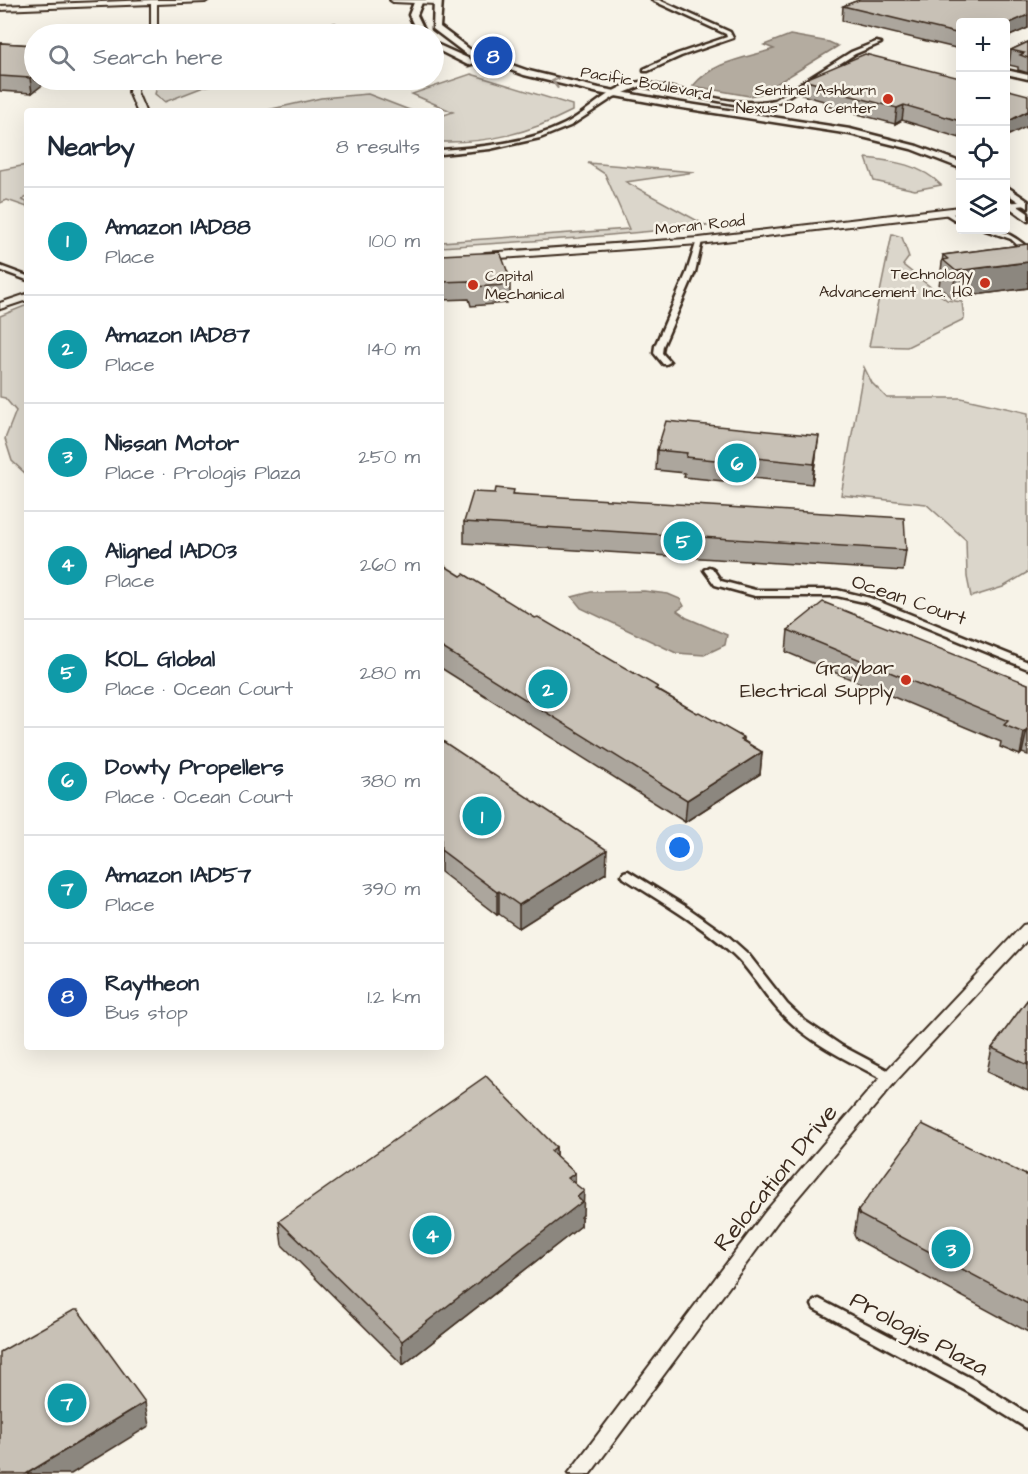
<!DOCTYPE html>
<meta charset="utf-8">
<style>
:root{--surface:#fff;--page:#f2f2f3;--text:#1f2937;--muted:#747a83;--line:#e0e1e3;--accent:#c8321e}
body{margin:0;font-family:"Architects Daughter",sans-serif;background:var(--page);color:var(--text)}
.controls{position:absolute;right:18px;top:18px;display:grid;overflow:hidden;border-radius:6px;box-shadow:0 6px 24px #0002}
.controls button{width:54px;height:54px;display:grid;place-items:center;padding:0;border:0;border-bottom:2px solid var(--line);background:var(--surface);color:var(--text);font:30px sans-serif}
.you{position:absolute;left:680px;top:848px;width:21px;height:21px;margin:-15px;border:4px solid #fff;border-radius:50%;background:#1a73e8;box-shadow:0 0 0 9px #1a73e833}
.badge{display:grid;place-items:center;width:39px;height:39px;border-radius:50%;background:var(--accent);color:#fff;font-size:20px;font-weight:700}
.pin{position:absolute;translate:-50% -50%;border:3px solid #fff;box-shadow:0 2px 6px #0006}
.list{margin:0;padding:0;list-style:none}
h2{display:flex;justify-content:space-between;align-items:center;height:78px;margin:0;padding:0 24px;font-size:26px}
h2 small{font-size:20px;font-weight:400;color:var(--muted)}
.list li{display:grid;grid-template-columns:39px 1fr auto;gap:18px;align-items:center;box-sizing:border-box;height:108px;padding:0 24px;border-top:2px solid var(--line)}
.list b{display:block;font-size:22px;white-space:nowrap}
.list p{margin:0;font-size:20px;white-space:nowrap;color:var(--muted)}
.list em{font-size:20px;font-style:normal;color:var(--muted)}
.icon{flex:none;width:33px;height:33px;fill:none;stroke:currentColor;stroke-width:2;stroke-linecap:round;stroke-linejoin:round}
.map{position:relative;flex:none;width:1028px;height:1474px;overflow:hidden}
.search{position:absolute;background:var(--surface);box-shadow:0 6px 24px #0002;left:24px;top:24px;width:420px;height:66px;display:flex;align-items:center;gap:15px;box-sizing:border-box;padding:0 21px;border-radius:33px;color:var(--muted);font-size:22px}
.panel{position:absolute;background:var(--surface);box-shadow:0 6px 24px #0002;left:24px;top:108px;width:420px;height:942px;border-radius:6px}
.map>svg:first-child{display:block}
.green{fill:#dbd6cb;stroke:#8b8074;stroke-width:1.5}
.water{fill:#b4aca0;stroke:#84786c;stroke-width:1.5}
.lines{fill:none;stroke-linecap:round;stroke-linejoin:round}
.minor-casing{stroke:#3b2a1e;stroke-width:5}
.tertiary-casing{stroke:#3b2a1e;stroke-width:4}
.secondary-casing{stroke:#3b2a1e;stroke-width:5}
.minor{fill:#f7f3e8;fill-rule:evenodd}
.tertiary{fill:#f7f3e8;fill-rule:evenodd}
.secondary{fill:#f7f3e8;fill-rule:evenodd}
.wall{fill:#aca69d;stroke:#3b2a1e;stroke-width:1.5}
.shaded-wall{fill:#8c877f;stroke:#3b2a1e;stroke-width:1.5}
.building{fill:#c8c1b6;stroke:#3b2a1e;stroke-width:1.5}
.oneway{stroke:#998e83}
.poi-dot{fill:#c8321e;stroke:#f7f3e8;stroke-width:2}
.labels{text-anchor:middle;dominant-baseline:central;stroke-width:5;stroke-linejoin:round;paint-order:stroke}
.far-street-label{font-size:16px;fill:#3b2a1e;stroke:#f7f3e8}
.far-poi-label{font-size:16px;fill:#3b2a1e;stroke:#f7f3e8;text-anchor:end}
.street-label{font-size:20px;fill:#3b2a1e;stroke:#f7f3e8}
.poi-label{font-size:20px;fill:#3b2a1e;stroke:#f7f3e8;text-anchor:end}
.near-street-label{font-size:24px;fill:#3b2a1e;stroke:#f7f3e8}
</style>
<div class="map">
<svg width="1028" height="1474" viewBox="0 0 1028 1474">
<rect width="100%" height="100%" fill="#f7f3e8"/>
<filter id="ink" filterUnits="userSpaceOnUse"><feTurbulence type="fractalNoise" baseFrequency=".0167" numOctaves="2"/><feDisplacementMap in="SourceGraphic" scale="12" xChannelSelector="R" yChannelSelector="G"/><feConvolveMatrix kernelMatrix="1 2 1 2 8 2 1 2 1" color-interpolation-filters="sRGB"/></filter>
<g filter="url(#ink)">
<g class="green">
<path d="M471 74 572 105V111C529 133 489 143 441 142V116L453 112 412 94Z"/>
<polygon points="159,80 247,80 206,86 165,102 155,94"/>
<polygon points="368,94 412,111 263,111 321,98"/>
<path d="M866 158C893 161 922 165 941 185L915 190 874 181Z"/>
<polygon points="588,163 695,172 626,182 707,226 578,238 441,247 441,242 629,229 605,174"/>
<polygon points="27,165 27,197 22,200 27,202 27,207 7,200 0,203 0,170"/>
<polygon points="892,234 902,237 909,257 903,265 947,300 962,302 964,319 907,347 869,346"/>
<polygon points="27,305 27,475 12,461 5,439 16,411 5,398 0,397 0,316"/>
<polygon points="864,367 872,383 887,398 961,398 1028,413 1028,572 1003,587 971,597 967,577 966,540 926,504 841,495"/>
</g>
<g class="water">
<path d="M790 35 829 42 838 46 760 94 749 96 693 86C713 61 746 58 774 49L764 45Z"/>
<polygon points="644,591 668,594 680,599 684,606 677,611 687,618 727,635 725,645 704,655 676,653 581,608 572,597 591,592"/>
</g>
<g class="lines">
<g class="minor-casing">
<g id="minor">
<polygon points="652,0 659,0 730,32 733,38 681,56 648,71 644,71 644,69 677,54 727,37 726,34"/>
<path d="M876 42 881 43 855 54 779 102 764 106 739 105 641 86 614 97 570 126 540 138 490 149 441 154V150C483 147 527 143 565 124 589 112 612 84 640 82 649 82 659 86 667 87 701 94 741 108 775 100L851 52Z"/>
<polygon points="1006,70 1028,75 1028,79 1006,74"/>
<polygon points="944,211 948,211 960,218 960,223 944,213"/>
<path d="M985 230C1002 228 1015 237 1028 248V253L1025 252 1011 239Z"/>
<polygon points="697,240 702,241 695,272 663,346 662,353 670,362 666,364 663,364 654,353 655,346 687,272"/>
<polygon points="0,266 27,276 27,280 0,270"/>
<polygon points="709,567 712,568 721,581 755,590 837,590 870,598 1028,662 1028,669 864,602 837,596 755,596 715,585 704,570"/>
<path d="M628 871 688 908 729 937 748 954 787 1004 805 1021 842 1046 895 1074 896 1077 895 1080 890 1082 885 1080C851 1062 813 1045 785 1017 765 998 753 972 733 954 700 924 661 902 624 878L622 875 624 872Z"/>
<polygon points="819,1299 978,1382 1028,1414 1028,1429 968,1392 814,1309 812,1305 814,1301"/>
</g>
</g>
<g class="tertiary-casing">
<g id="tertiary">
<polygon points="151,0 208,0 205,2 157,4 157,34 151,34 151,4 0,10 0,6"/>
<polygon points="390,0 436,0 439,2 436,4 393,2"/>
<polygon points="131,80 138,80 137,92 145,111 137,111 129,92"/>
<polygon points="1028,201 1028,205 1006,207 1006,203"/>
<polygon points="960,207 960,213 699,244 485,259 480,256 485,253 699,238"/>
<polygon points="27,294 27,300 0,309 0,303"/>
<polygon points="1028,924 1028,939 896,1081 778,1221 590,1474 568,1474 766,1211 884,1073 1023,925"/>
</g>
</g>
<g class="secondary-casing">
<g id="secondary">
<polygon points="415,0 423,0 417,15 426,34 418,34 409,15"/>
<polygon points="434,0 442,0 440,27 472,51 529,71 599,88 676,102 850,129 917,146 960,162 960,168 911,149 850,134 676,107 599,93 524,75 466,54 433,29"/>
<polygon points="434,43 474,61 475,63 468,65 434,48"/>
<polygon points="1006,186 1028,201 1028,208 1006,193"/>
<polygon points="1006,198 1028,213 1028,221 1006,205"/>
</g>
</g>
<use href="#minor" class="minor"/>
<use href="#tertiary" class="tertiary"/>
<use href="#secondary" class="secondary"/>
</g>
<g class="wall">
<polygon points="859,0 1028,0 1028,28 1005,38 1005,22 960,22 960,49 842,21 843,6"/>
<polygon points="1028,42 1028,73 1018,70 1018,67 1009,65 1011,50"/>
<polygon points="0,43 34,45 32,93 0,91"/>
<polygon points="960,78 960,138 902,120 895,124 823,105 824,101 801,95 803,80"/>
<polygon points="1028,244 1028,288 952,298 939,286 943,255"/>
<polygon points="441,255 510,278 510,296 507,296 507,303 471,306 469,299 441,300"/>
<polygon points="657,450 816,456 812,484 734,476 733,482 684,477 685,473 656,470"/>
<polygon points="514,494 906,550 903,571 464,543 464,522"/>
<polygon points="441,569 535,618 697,713 744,738 744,741 762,752 760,774 685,822 441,668"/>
<polygon points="788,630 1028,684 1028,755 1022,753 1020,755 1000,747 1001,742 786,652"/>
<polygon points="441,740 606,873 519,928 499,914 497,915 441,872"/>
<polygon points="1028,999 1028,1091 987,1072 992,1048"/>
<polygon points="556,1147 556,1156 575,1173 575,1184 583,1215 581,1217 581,1226 403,1365 282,1245 279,1221"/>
<polygon points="1028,1176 1028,1332 856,1239 854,1235 858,1211"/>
</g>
<g class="shaded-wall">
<polygon points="1028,15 1028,28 1005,38 1005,25"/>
<polygon points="34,47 34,64 27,53"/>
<polygon points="34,74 34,80 49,80 32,93 30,78"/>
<polygon points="904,105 902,120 895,124 897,108"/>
<polygon points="1028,111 1028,126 1005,137 1005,123"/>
<polygon points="1028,262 1028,288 952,298 956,271"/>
<polygon points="819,436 816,456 812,484 814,464"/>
<polygon points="736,456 734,476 733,482 734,462"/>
<polygon points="1027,730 1022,753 1020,755 1024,733"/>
<polygon points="762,752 760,774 685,822 687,800"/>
<polygon points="607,850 606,873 519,928 519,905"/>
<polygon points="499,891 499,914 497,915 497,892"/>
<polygon points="556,1147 556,1171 551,1151"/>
<polygon points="575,1173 574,1197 568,1178"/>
<polygon points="584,1191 583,1215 581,1217 581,1226 403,1365 402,1341"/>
<polygon points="145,1402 149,1426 71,1474 26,1474"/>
</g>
<g class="building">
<polygon points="859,0 1028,0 1028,15 1005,25 1005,22 960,22 960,34 843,6"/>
<polygon points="335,23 354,34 310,34 304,30"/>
<polygon points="1028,42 1028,58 1020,55 1024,53 1011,50"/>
<polygon points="0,43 34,45 34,47 27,53 34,53 34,74 30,78 0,76"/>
<polygon points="865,54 960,78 960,121 904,105 897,108 825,89 829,87 803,80"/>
<polygon points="1005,89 1028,95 1028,111 1005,123"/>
<polygon points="1028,244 1028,262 956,271 943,260 948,259 943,255"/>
<polygon points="500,252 510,278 505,278 507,285 471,287 468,281 441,282 441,255"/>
<polygon points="666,421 819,436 814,464 736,456 734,462 686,457 687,453 657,450"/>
<polygon points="496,488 514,490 513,494 904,518 906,550 464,522 473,492 495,493"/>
<polygon points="445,566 461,576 464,574 535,618 538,617 658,687 655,689 697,713 699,712 744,738 741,740 762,752 687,800 441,647 441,569"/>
<polygon points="823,602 1028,684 1028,731 1027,730 1024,733 1004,725 1008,721 788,630"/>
<polygon points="441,740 607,850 519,905 499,891 497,892 441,850"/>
<polygon points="1028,999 1028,1065 992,1048"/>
<polygon points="486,1076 556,1147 551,1151 575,1173 568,1178 584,1191 577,1197 582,1202 402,1341 279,1221"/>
<polygon points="922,1124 1028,1176 1028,1304 860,1215 858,1211"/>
<polygon points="74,1310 78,1310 145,1402 26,1474 0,1474 0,1352"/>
</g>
<defs><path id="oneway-chevron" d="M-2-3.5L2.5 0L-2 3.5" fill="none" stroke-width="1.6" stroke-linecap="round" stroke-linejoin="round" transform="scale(1.5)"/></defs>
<use class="oneway" href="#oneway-chevron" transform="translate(556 82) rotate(-165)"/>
</g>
<g class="poi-dot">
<circle cx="888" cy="99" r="6"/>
<circle cx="985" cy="283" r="6"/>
<circle cx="473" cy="285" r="6"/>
<circle cx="906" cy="680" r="6"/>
</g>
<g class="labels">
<g class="far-street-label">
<text transform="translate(646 83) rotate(10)">Pacific Boulevard</text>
<text transform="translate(700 225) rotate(-6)">Moran Road</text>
</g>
<g class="far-poi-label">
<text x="876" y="90">Sentinel Ashburn<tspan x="876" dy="18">Nexus Data Center</tspan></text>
<text x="973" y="274">Technology<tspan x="973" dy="18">Advancement Inc. HQ</tspan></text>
<text x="485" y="276" text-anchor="start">Capital<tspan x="485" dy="18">Mechanical</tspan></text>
</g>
<g class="street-label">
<text transform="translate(909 600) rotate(19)">Ocean Court</text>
</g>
<g class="poi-label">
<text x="894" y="668">Graybar<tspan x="894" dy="23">Electrical Supply</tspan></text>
</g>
<g class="near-street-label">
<text transform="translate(776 1178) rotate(-51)">Relocation Drive</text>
<text transform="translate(919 1334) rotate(28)">Prologis Plaza</text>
</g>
</g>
</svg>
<div class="controls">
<button>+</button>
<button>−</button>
<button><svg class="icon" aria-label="locate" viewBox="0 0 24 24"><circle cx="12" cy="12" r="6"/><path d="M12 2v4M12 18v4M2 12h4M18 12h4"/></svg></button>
<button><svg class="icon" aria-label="layers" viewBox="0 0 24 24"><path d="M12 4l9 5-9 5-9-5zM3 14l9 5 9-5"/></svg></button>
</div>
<div class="you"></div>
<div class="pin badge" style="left:482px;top:816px;background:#0f9aa8">1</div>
<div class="pin badge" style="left:548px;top:689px;background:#0f9aa8">2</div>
<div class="pin badge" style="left:951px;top:1249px;background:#0f9aa8">3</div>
<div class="pin badge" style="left:432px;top:1235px;background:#0f9aa8">4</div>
<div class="pin badge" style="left:683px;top:541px;background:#0f9aa8">5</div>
<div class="pin badge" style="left:737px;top:463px;background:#0f9aa8">6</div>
<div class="pin badge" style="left:67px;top:1403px;background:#0f9aa8">7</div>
<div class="pin badge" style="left:493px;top:56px;background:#1a4fb4">8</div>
<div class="search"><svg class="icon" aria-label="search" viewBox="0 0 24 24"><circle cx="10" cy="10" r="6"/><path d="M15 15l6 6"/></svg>Search here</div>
<section class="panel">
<h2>Nearby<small>8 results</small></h2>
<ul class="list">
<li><span class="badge" style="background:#0f9aa8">1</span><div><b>Amazon IAD88</b><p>Place</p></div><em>100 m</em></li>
<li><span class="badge" style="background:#0f9aa8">2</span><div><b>Amazon IAD87</b><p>Place</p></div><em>140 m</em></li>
<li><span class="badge" style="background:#0f9aa8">3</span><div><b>Nissan Motor</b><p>Place · Prologis Plaza</p></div><em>250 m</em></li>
<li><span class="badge" style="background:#0f9aa8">4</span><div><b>Aligned IAD03</b><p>Place</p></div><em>260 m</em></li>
<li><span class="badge" style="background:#0f9aa8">5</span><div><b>KOL Global</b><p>Place · Ocean Court</p></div><em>280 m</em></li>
<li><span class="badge" style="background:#0f9aa8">6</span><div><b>Dowty Propellers</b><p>Place · Ocean Court</p></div><em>380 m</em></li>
<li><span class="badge" style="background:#0f9aa8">7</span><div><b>Amazon IAD57</b><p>Place</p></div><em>390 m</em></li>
<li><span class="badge" style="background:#1a4fb4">8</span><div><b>Raytheon</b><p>Bus stop</p></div><em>1.2 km</em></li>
</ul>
</section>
</div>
